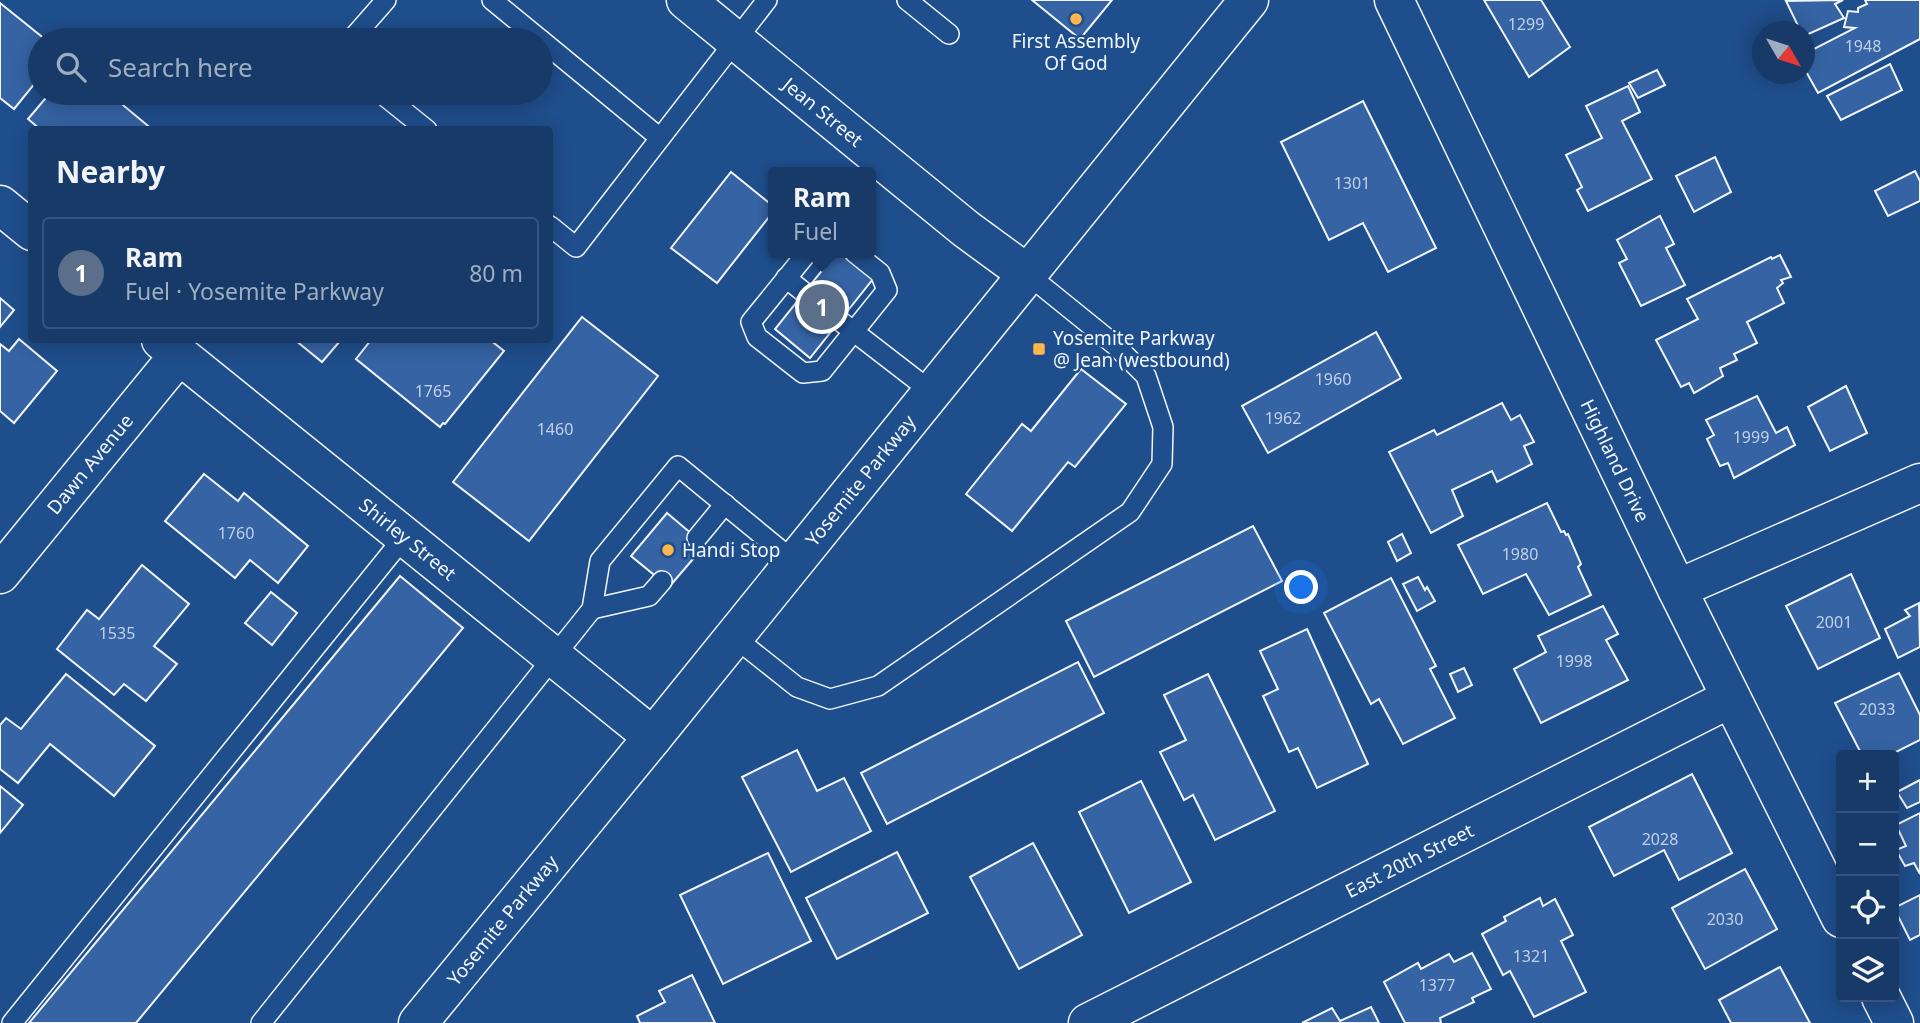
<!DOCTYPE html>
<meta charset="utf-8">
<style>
:root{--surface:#173a69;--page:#20416f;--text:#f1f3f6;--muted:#9eadc0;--line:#36547d;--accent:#e69b98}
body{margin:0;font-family:"Noto Sans",sans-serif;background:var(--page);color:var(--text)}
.controls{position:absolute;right:21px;bottom:21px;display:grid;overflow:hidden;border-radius:7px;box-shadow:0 4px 18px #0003}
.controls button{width:63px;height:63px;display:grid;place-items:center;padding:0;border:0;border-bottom:2px solid var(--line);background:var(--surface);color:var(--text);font:35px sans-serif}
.compass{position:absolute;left:1752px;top:21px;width:63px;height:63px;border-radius:50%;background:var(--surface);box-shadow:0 4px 18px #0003;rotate:129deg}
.you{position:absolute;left:1302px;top:588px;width:24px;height:24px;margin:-18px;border:5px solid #fff;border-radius:50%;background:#1a73e8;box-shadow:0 0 0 10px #1a73e833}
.badge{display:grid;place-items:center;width:46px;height:46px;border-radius:50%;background:var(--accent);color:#fff;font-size:23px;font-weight:700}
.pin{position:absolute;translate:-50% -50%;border:4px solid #fff;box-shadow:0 2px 7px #0006}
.popup{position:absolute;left:768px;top:167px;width:108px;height:91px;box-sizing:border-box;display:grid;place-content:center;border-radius:7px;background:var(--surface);filter:drop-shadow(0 2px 5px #0005);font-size:23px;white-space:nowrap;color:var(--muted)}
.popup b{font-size:26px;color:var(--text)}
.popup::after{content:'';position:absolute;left:50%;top:100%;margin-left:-14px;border:14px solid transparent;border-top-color:var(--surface)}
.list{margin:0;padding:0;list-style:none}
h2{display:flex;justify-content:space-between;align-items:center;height:91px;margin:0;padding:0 28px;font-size:30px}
h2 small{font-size:23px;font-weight:400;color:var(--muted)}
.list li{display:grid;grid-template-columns:46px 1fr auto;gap:21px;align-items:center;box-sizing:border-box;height:112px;margin:0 14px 14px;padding:0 14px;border:2px solid var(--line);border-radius:7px}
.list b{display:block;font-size:26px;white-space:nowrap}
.list p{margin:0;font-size:23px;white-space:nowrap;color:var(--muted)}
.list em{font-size:23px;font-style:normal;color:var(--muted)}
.icon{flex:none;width:38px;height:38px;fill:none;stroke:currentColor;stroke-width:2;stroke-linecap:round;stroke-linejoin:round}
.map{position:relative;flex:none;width:1920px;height:1023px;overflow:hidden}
.search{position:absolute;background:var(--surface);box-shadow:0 4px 18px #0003;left:28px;top:28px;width:525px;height:77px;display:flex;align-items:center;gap:18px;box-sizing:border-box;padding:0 24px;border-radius:38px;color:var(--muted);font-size:26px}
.panel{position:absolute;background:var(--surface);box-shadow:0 4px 18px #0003;left:28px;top:126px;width:525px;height:217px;border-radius:7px}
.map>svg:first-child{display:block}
.building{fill:#3563a3;stroke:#f2f6ff;stroke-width:2}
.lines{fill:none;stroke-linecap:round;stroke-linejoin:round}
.service-casing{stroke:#f2f6ff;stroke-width:22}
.minor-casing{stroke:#f2f6ff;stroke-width:41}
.primary-casing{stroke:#f2f6ff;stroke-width:41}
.service{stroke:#1f4e8c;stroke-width:19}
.minor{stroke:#1f4e8c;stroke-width:38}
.primary{stroke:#1f4e8c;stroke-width:38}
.poi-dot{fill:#ffb74d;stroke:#1f4e8c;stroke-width:2.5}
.labels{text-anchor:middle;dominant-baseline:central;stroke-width:5;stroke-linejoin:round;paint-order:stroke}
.number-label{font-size:16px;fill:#c3d1e8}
.poi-label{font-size:19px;fill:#f2f6ff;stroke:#1f4e8c;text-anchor:start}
.street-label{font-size:19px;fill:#f2f6ff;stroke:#1f4e8c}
</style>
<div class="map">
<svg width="1920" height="1023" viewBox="0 0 1920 1023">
<rect width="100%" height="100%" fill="#1f4e8c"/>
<g class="building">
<polygon points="1032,0 1112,0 1080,39"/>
<polygon points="1484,0 1541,0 1570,47 1529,77"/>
<polygon points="1843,0 1835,4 1844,18 1804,36 1804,32 1801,32 1786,1"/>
<polygon points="1865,0 1920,0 1920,39 1818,93 1804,68 1804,54 1855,28 1844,27 1848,11 1858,12 1858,8 1867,4"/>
<polygon points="0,3 46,40 40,40 40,77 14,109 0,98"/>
<polygon points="1890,64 1902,90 1841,120 1827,96"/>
<polygon points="1657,70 1665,85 1638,98 1629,83"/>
<polygon points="1628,86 1640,112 1622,121 1652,179 1588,211 1577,190 1582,187 1566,155 1602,138 1586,106"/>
<polygon points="50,93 125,93 118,101 153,130 41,130 28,119"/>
<polygon points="1363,101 1436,248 1388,272 1363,223 1329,240 1281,142"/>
<polygon points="1715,157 1731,192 1694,212 1676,176"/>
<polygon points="1915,171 1920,181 1920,201 1888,216 1875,191"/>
<polygon points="731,172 773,206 773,212 717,283 671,248"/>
<polygon points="1660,216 1674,244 1666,248 1685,285 1641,306 1619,263 1627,259 1617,240"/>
<polygon points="836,253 840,253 873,279 810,358 775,329"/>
<polygon points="1780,255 1791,277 1781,280 1783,283 1777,288 1784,303 1747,322 1757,343 1734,354 1737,360 1720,368 1723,376 1694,393 1689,383 1681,387 1656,340 1698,319 1687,299 1771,257 1772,259"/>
<polygon points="0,298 14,310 0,327"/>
<polygon points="582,317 658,376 529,541 453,482"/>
<polygon points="1376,332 1401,378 1268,453 1242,406"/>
<polygon points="19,339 57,371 14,423 0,411 0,344 9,351"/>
<polygon points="295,340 341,340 322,362"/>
<polygon points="371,340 490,340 504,351 445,424 443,423 440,427 356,359"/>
<polygon points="1081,369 1126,404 1075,467 1068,462 1012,531 966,494 1022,424 1031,431"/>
<polygon points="1846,386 1867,433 1830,451 1808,407"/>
<polygon points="1757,396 1776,433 1787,427 1795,445 1734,478 1728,463 1720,466 1707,439 1714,435 1706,420"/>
<polygon points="1502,403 1511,420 1520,415 1534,442 1524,446 1532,464 1497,482 1492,471 1452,490 1463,516 1431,533 1389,452 1434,430 1437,435"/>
<polygon points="204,474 238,501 244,493 308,546 278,583 250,560 235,578 165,521"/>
<polygon points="1547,503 1561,532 1564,531 1566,535 1568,534 1581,564 1578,567 1591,595 1549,615 1526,574 1483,594 1458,545"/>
<polygon points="667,513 705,545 669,587 631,556"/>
<polygon points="1253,526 1282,581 1094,677 1066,621"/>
<polygon points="1402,534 1411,553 1397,561 1388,542"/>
<polygon points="142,565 189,604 154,646 177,664 146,701 124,684 114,695 57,649 87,610 99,619"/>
<polygon points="1851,574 1880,638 1818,669 1786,606"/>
<polygon points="400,576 463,628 136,1023 29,1023"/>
<polygon points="1418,577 1425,590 1427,587 1435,601 1417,611 1403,584"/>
<polygon points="1391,578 1436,666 1430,669 1455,718 1403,744 1379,699 1371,704 1324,613"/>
<polygon points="271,592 297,613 272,645 245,623"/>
<polygon points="1919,603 1920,647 1898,658 1885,629 1910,616 1905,610"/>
<polygon points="1603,606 1618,634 1606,640 1628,680 1541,723 1514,669 1546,652 1538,636"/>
<polygon points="1307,629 1368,764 1317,788 1298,748 1289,752 1263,696 1278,689 1260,651"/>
<polygon points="1078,662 1104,713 887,824 861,773"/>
<polygon points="1464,668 1472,685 1458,692 1450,674"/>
<polygon points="1899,673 1920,715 1920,740 1890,755 1862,755 1835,703"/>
<polygon points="66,674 155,746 114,796 50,744 18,783 0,769 0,725 6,718 21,729"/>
<polygon points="1208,674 1275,811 1215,840 1193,795 1184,800 1160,752 1186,740 1164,695"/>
<polygon points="797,750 817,791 844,778 871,831 791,872 742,777"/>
<polygon points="1692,774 1732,853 1679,880 1664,850 1614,876 1589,827"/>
<polygon points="1920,780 1920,802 1907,808 1897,792"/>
<polygon points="1141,781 1191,882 1129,913 1079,812"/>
<polygon points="0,786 23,805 0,833"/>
<polygon points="1920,813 1920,874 1914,863 1905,866 1896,850 1906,846 1896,825"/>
<polygon points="1033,843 1082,935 1019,969 970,877"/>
<polygon points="897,852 928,913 837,959 806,898"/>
<polygon points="768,853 811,941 723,984 680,895"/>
<polygon points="1745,869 1777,929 1705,969 1672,908"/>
<polygon points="1920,895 1920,935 1910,940 1894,908"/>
<polygon points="1540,898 1543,906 1555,899 1573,935 1561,941 1586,992 1534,1017 1510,971 1503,975 1482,934 1506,921 1504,917"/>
<polygon points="1472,953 1491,989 1472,998 1474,1002 1440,1018 1441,1023 1405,1023 1384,982 1418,963 1421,969 1449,954 1454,962"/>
<polygon points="1780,967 1810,1023 1731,1023 1719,1000"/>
<polygon points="692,975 715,1023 640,1023 637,1016 665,1002 659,991"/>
<polygon points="1371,1007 1379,1023 1302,1023 1332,1008 1340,1021"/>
</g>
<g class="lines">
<g class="service-casing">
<g id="service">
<polyline points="492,0 541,40"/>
<polyline points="907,0 949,34"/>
<polyline points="351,40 386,0"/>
<polyline points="541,40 660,138"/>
<polyline points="381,93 427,130"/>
<polyline points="550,226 576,247 767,0"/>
<polyline points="807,253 751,322 757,337 803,373 822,371 887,290 880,273 855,253"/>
<polyline points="786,278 805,293"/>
<polyline points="840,321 932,392"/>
<polyline points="697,538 725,504"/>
<polyline points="592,609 649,596 662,581"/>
<polyline points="734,637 797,687 830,699 878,686 1130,512 1162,464 1163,427 1146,376 1115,345 1026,273"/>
<polyline points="12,1023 405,536"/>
<polyline points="261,1023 592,609 600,561 678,466 795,562"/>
</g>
</g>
<g class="minor-casing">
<g id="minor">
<path id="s1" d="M686 0 966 229 1026 273"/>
<path id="s2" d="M1394 0 1677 589 1841 918"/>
<polyline points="0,205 32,231"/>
<path id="s3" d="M161 340 653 737"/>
<path id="s4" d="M0 574 179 355"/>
<polyline points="1677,589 1920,483"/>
<polyline points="1881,997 1894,1023"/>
<path id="s5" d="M1088 1023 1731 698"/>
</g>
</g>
<g class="primary-casing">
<g id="primary">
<path id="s6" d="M418 1023 653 737 1249 0"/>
</g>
</g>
<use href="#service" class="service"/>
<use href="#minor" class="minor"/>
<use href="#primary" class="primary"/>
</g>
<g class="poi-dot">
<circle cx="1076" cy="19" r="7"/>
<rect x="1032" y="342" width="14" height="14" rx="3.5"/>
<circle cx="668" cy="550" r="7"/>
</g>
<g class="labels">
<g class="number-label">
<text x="1526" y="24">1299</text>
<text x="1863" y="46">1948</text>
<text x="1352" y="183">1301</text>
<text x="1333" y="379">1960</text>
<text x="433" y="391">1765</text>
<text x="1283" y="418">1962</text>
<text x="555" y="429">1460</text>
<text x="1751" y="437">1999</text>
<text x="236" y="533">1760</text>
<text x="1520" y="554">1980</text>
<text x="1834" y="622">2001</text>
<text x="117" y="633">1535</text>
<text x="1574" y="661">1998</text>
<text x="1877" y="709">2033</text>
<text x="1660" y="839">2028</text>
<text x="1725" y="919">2030</text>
<text x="1531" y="956">1321</text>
<text x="1437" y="985">1377</text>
</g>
<g class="poi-label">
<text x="1076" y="41" text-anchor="middle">First Assembly<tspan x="1076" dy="22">Of God</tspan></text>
<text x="1053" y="338">Yosemite Parkway<tspan x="1053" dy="22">@ Jean (westbound)</tspan></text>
<text x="682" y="550">Handi Stop</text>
</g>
<g class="street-label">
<text stroke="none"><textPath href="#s1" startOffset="177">Jean Street</textPath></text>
<text stroke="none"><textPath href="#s2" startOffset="511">Highland Drive</textPath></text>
<text stroke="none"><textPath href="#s4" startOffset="142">Dawn Avenue</textPath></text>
<text stroke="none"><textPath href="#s6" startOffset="700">Yosemite Parkway</textPath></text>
<text stroke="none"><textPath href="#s3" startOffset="317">Shirley Street</textPath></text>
<text stroke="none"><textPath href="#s5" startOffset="360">East 20th Street</textPath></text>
<text stroke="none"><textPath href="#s6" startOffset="133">Yosemite Parkway</textPath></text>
</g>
</g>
</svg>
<div class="controls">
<button>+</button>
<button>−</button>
<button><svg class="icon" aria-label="locate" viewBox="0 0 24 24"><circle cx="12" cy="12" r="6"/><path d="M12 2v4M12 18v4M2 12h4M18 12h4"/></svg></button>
<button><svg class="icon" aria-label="layers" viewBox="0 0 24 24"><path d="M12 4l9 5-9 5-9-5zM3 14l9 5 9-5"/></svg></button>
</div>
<svg class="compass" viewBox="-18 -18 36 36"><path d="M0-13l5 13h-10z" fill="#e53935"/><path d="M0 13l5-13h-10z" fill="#9eadc0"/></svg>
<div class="you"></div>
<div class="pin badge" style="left:822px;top:307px;background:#5c6f8a">1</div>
<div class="popup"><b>Ram</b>Fuel</div>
<div class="search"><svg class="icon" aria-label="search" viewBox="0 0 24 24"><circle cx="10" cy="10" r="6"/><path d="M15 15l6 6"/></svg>Search here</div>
<section class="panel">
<h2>Nearby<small></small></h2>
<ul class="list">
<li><span class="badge" style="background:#5c6f8a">1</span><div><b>Ram</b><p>Fuel · Yosemite Parkway</p></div><em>80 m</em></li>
</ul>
</section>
</div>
